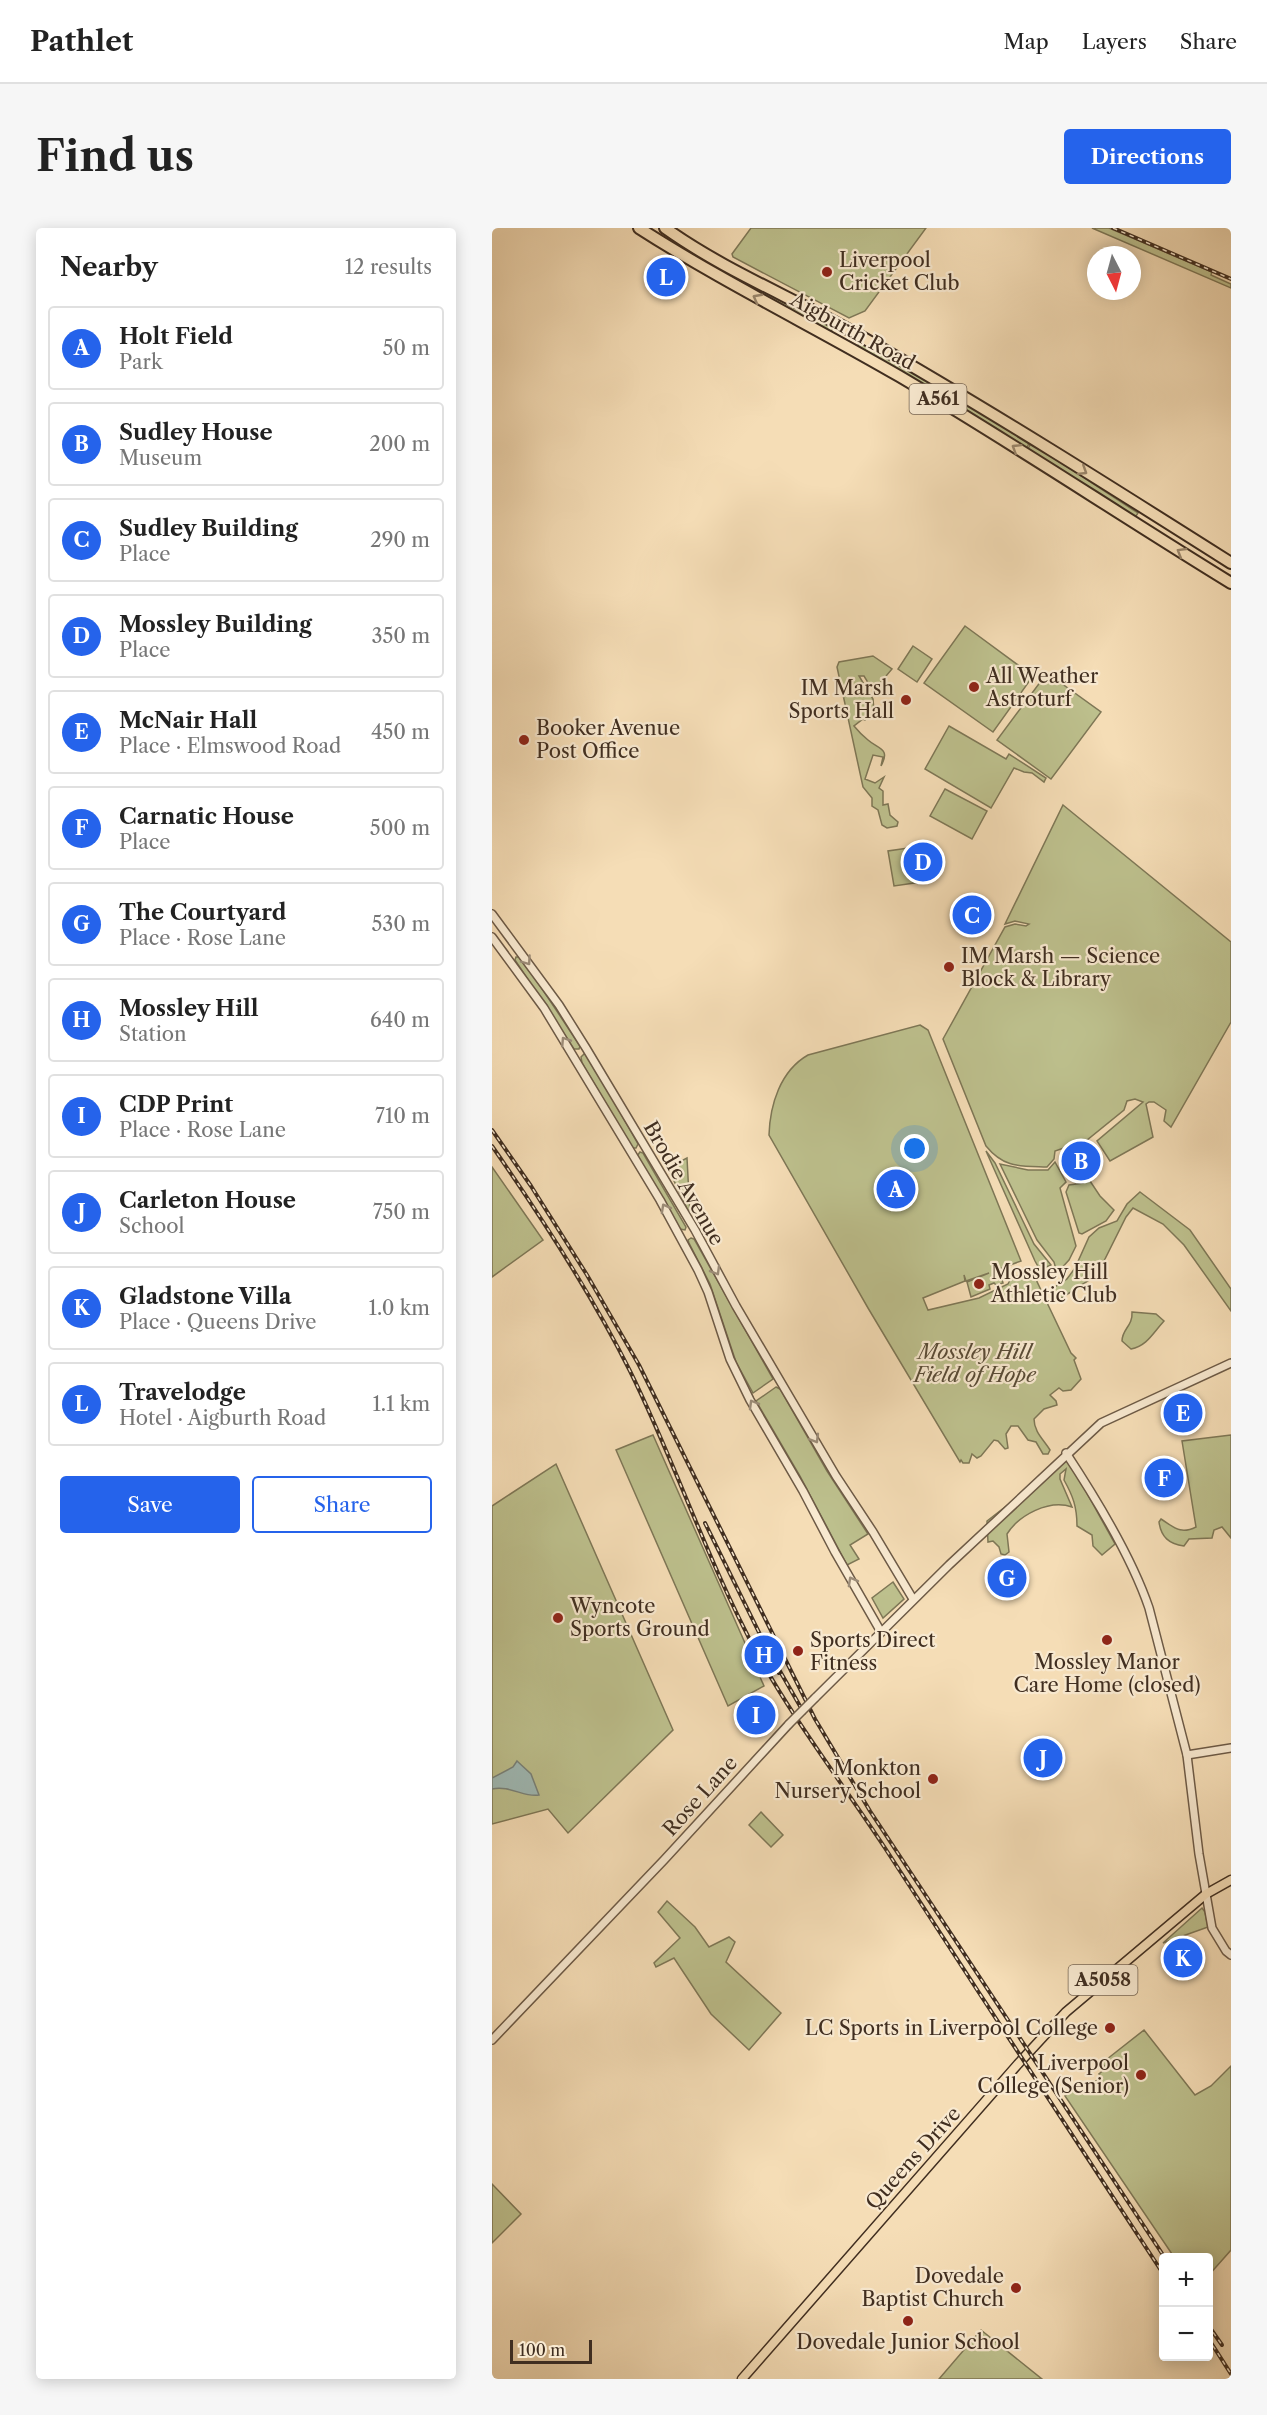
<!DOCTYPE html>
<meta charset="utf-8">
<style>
:root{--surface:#fff;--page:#f6f6f6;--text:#222;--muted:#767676;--line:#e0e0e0;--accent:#2563eb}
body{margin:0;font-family:"Libre Caslon Text",serif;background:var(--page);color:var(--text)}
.controls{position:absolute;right:18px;bottom:18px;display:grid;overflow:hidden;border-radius:6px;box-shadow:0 3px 15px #0003}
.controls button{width:54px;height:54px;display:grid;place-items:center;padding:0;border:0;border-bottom:2px solid var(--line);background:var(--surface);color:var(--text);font:30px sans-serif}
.compass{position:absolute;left:595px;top:18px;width:54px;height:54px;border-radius:50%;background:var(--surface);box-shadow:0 3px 15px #0003;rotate:174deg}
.scale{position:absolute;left:18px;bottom:15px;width:82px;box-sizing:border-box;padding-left:6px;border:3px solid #402e20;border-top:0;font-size:16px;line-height:21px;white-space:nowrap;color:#402e20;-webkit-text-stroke:4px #f8e9d0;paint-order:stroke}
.you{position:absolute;left:423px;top:921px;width:21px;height:21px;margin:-15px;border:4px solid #fff;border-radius:50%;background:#1a73e8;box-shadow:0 0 0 9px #1a73e833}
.badge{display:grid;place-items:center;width:39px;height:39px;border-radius:50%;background:var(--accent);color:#fff;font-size:20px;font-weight:700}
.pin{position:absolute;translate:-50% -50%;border:3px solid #fff;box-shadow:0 2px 6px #0006}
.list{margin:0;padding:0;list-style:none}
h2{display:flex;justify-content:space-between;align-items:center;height:78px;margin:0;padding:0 24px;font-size:26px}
h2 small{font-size:20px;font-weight:400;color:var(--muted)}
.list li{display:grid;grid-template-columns:39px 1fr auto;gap:18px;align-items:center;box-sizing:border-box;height:84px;margin:0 12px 12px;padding:0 12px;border:2px solid var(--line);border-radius:6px}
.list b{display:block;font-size:22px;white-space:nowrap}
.list p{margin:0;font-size:20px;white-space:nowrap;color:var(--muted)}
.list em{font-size:20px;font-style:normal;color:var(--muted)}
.actions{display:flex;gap:12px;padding:18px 24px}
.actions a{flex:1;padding:14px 0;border:2px solid var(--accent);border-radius:6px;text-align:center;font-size:21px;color:var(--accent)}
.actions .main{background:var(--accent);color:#fff}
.map{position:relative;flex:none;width:739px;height:2151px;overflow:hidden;border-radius:6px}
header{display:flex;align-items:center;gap:36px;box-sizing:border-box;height:84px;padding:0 30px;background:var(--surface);border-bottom:2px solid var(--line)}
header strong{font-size:28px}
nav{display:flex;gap:33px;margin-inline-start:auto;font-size:21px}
.intro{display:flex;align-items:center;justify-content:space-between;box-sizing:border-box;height:144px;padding:0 36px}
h1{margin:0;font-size:42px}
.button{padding:15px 27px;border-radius:6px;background:var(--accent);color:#fff;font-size:21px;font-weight:700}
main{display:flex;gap:36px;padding:0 36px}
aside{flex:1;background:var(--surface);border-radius:6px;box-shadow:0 3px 15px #0003}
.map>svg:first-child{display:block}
.green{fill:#bdc08d;stroke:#7e7756;stroke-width:1.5}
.water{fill:#9fbab6;stroke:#79827a;stroke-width:1.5}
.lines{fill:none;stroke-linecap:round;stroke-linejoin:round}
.minor-casing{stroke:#6d5a46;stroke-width:10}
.major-casing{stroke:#402e20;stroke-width:11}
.highway-casing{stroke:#402e20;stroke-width:14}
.minor{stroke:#f8e9d0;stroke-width:7}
.major{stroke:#f5ddb6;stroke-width:8}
.highway{stroke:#f5ddb6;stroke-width:10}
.rail-casing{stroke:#402e20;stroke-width:4}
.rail{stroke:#f8e9d0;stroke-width:1.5;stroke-dasharray:4.5;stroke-linecap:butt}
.minor-bridge-casing{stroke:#6d5a46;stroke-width:10;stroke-linecap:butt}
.minor-bridge{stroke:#f8e9d0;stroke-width:7}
.oneway{stroke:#9a866b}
.oneway2{stroke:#9c8c78}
.poi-dot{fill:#8f2418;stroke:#f8e9d0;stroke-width:2}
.labels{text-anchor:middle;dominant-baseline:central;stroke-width:4.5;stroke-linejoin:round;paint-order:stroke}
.shield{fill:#f8e9d0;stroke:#765;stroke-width:1.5}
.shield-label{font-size:18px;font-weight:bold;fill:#402e20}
.poi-label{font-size:20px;fill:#402e20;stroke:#f8e9d0;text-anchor:start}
.street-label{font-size:20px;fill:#402e20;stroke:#f8e9d0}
.park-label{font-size:20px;font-style:italic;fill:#594b36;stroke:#f8e9d0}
</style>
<header>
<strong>Pathlet</strong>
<nav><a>Map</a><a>Layers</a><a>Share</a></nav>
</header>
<div class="intro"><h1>Find us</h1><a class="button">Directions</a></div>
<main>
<aside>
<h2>Nearby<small>12 results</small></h2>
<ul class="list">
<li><span class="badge">A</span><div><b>Holt Field</b><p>Park</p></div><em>50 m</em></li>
<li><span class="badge">B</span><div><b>Sudley House</b><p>Museum</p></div><em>200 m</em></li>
<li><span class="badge">C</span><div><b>Sudley Building</b><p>Place</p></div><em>290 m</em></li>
<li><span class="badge">D</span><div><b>Mossley Building</b><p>Place</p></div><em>350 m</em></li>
<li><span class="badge">E</span><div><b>McNair Hall</b><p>Place · Elmswood Road</p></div><em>450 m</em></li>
<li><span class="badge">F</span><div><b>Carnatic House</b><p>Place</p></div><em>500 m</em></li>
<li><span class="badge">G</span><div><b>The Courtyard</b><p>Place · Rose Lane</p></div><em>530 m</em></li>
<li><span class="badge">H</span><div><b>Mossley Hill</b><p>Station</p></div><em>640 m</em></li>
<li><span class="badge">I</span><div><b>CDP Print</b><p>Place · Rose Lane</p></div><em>710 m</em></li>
<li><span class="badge">J</span><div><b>Carleton House</b><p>School</p></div><em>750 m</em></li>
<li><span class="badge">K</span><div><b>Gladstone Villa</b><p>Place · Queens Drive</p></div><em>1.0 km</em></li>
<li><span class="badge">L</span><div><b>Travelodge</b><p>Hotel · Aigburth Road</p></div><em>1.1 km</em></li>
</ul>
<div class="actions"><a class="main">Save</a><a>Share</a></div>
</aside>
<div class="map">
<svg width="739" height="2151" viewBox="0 0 739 2151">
<rect width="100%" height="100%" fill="#f5ddb6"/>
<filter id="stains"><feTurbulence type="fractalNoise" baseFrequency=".00333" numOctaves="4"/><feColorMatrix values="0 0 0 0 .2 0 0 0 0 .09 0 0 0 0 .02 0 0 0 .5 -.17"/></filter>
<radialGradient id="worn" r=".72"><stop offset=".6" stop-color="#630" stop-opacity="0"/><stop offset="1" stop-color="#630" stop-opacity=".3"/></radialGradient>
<g class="green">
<polygon points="259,0 434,0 373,83 357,90 241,29 240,26"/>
<polygon points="600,0 617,0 720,44 719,47 739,56 739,60"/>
<polygon points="179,10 219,35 341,100 338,106 190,21"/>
<polygon points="368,114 373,114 537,215 534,222 369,121 366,117"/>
<polygon points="539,215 640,281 646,285 642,291 535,223"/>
<polygon points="473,398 541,448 501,504 432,455"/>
<polygon points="421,418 440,431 425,454 406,441"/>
<path d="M381 428 400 441 384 460 378 458 372 448H367L381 471 382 483 373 492 371 491 362 498C366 503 371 508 376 512 386 521 399 520 389 538L391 529 381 527 373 551 383 555 392 549 387 560 391 563V577L396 576 398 587 406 594 405 598 395 600 390 597 386 582 380 578V570L371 559 345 439 347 434Z"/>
<polygon points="555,445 609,484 559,551 505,512"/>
<polygon points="457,498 514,531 517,526 554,550 552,554 540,545 532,544 522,540 499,580 433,541"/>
<polygon points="453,561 495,583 480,611 438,588"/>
<path d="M571 577 739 714V794L679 899 672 893 674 882 662 874H657L654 876 661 909 618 933 605 913 651 874 643 871 635 873 632 882 595 912 563 923 562 931 555 939C527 938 512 940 494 918L451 811 513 699 523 696 534 698 537 696 523 693 513 696Z"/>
<polygon points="423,619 429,654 402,658 396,623"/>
<polygon points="24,729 29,729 88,818 87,821 82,821 23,732"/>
<path d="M428 797 436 802 529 1033 507 1041 511 1055 504 1057 502 1055 497 1057 498 1061 479 1069 475 1054 497 1045 474 1053 472 1047 473 1053 431 1070 436 1082 487 1070 516 1056 518 1052 539 1041 579 1125 584 1130 582 1132 589 1151 579 1162 571 1163 567 1160 558 1167 564 1173 565 1177 552 1181 542 1191C542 1204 552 1212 558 1222L556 1226H551L544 1214 536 1212 526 1198H519L514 1206 516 1220 513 1221 506 1213 502 1212 489 1228 485 1230 480 1226 477 1235H471L469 1232 468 1234 376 1080 277 907C278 877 288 843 316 827Z"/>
<polygon points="92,826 95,826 146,916 144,920 140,920 90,835 89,829"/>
<polygon points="494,923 503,935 542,1016 559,1037 548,1042 543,1033"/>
<polygon points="148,924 151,925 194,999 193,1002 188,1001 145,928"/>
<polygon points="195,930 198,987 176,940"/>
<polygon points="563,934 574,954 568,960 584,1018 577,1032 565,1045 562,1034 545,1012 508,936 536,942 556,942"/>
<polygon points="0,939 51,1012 0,1049"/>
<polygon points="591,952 598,953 608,968 622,982 614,993 590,1006 587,1005 574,964 577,957 591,955"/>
<polygon points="648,964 698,1002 739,1061 739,1083 692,1017 671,996 641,980 634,989 605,1047 565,1073 560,1064 561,1060 575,1051 583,1040 597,1009 607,1000 625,993 635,976"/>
<polygon points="199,1010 202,1011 281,1151 261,1165 244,1134 218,1056 197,1015 196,1012"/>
<path d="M640 1084 664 1086 672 1093C661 1105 655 1118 639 1121L630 1113C630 1101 641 1098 640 1084Z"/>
<polygon points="284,1159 288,1161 335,1243 376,1306 358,1317 367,1331 355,1337 308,1248 264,1173"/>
<polygon points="161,1207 272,1458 236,1478 124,1222"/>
<path d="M739 1207V1310L730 1299 722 1302 720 1310 697 1311 692 1318C677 1316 669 1309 667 1294L669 1291C682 1299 688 1307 704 1299L690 1213Z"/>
<path d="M575 1229 623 1316 610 1327 601 1318 600 1307 585 1298C585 1279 581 1268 572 1252L574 1241 568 1246V1251L580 1279C557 1271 527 1287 515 1306L517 1324 513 1327 509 1326 507 1319 501 1313 496 1314 495 1293 572 1233H575Z"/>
<polygon points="64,1236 181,1502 76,1605 56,1581 0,1596 0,1278"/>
<polygon points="401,1354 412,1371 391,1390 380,1370"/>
<polygon points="269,1584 291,1607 279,1619 257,1597"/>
<polygon points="175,1673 203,1699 217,1719 237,1709 243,1714 234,1734 289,1785 257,1822 219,1786 182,1730 164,1739 162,1735 188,1710 166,1684"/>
<polygon points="710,1680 713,1684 716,1699 671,1715"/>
<polygon points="652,1802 703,1867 719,1858 739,1838 739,2022 717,2047 716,2030 682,2029 573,1868 593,1854 597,1858 609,1849 607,1846 614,1840 610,1835"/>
<polygon points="0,1956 29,1986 0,2015"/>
<polygon points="489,2102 550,2151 447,2151"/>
</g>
<path class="water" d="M25 1533 39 1546 47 1567C33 1570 18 1557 0 1561V1550L21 1539Z"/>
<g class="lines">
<g class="minor-casing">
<g id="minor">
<polyline points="0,686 67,777 94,820 203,1002 244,1078 344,1248 381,1304 421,1371"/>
<polyline points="0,709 52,780 168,972 206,1042 216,1064 238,1131 258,1172 311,1263 343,1324 389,1404"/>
<path d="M574 1225C603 1269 640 1330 657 1380L695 1527 707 1626 720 1700 734 1723 739 1727"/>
<polyline points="323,1470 457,1337 609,1195 739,1135"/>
<polyline points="695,1527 739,1520"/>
<polyline points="0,1812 172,1632 297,1496"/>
</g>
</g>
<g class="major-casing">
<polyline id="major" points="250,2151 526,1836 574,1784 714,1666 739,1652"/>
</g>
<g class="highway-casing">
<g id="highway">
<path d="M147 0C231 54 321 98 407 148 519 214 628 287 739 355"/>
<path d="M173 0C236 45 309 73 375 112 499 183 619 259 739 335"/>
</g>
</g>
<use href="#minor" class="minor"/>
<use href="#major" class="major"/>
<use href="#highway" class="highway"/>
<g class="rail-casing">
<g id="rail">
<polyline points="621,0 739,51"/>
<polyline points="0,902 39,958 95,1047 147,1137 323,1491 378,1583 673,2030"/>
<path d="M0 918C50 990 99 1065 138 1143 184 1236 216 1335 266 1427 303 1494 351 1556 393 1620 485 1763 579 1904 672 2047"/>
<polyline points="213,1295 287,1445"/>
<polyline points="285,1438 312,1485"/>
<polyline points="716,2097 730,2117"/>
<polyline points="716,2110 739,2146"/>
</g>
</g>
<use href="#rail" class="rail"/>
<g class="minor-bridge-casing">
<polyline id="minor-bridge" points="297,1496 323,1470"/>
</g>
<use href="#minor-bridge" class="minor-bridge"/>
</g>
<defs><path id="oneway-chevron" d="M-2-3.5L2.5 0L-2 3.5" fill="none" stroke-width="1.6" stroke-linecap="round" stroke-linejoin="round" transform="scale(1.5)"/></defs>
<g class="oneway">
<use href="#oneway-chevron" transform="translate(265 70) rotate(-152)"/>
<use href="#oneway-chevron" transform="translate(524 220) rotate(-148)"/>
<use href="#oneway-chevron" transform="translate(591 243) rotate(32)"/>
<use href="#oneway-chevron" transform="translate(689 324) rotate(-149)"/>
</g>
<g class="oneway2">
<use href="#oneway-chevron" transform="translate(35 733) rotate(55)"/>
<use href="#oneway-chevron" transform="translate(73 813) rotate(-123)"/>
<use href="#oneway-chevron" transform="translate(173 980) rotate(-119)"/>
<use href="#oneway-chevron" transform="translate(224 1043) rotate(60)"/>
<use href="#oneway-chevron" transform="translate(261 1176) rotate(-120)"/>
<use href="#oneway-chevron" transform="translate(323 1211) rotate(59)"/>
<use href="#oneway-chevron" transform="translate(360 1353) rotate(-119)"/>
</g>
<g class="poi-dot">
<circle cx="335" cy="44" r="6"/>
<circle cx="482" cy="459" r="6"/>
<circle cx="414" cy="472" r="6"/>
<circle cx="32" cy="512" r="6"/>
<circle cx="457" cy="739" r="6"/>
<circle cx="487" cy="1056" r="6"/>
<circle cx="66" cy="1390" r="6"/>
<circle cx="615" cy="1412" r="6"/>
<circle cx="306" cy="1423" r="6"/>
<circle cx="441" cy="1551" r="6"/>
<circle cx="618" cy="1800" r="6"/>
<circle cx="649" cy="1847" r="6"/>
<circle cx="524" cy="2060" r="6"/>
<circle cx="416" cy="2093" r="6"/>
</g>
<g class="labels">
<g class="shield">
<rect x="417.5" y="156" width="57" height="30" rx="4.5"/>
<rect x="576.5" y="1737" width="69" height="30" rx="4.5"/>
</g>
<g class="shield-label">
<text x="446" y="171">A561</text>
<text x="611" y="1752">A5058</text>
</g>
<g class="poi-label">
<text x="347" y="32">Liverpool<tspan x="347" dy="23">Cricket Club</tspan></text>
<text x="494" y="448">All Weather<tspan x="494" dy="23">Astroturf</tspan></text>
<text x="402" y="460" text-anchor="end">IM Marsh<tspan x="402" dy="23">Sports Hall</tspan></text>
<text x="44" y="500">Booker Avenue<tspan x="44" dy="23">Post Office</tspan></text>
<text x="469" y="728">IM Marsh — Science<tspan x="469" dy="23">Block &amp; Library</tspan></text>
<text x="499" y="1044">Mossley Hill<tspan x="499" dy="23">Athletic Club</tspan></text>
<text x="78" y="1378">Wyncote<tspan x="78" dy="23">Sports Ground</tspan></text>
<text x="318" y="1412">Sports Direct<tspan x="318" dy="23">Fitness</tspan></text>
<text x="615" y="1434" text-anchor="middle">Mossley Manor<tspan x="615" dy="23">Care Home (closed)</tspan></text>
<text x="429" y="1540" text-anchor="end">Monkton<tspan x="429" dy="23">Nursery School</tspan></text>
<text x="606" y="1800" text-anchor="end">LC Sports in Liverpool College</text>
<text x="637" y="1835" text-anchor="end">Liverpool<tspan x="637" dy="23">College (Senior)</tspan></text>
<text x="512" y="2048" text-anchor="end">Dovedale<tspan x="512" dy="23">Baptist Church</tspan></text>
<text x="416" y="2114" text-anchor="middle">Dovedale Junior School</text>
</g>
<g class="street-label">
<text transform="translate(361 103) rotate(29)">Aigburth Road</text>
<text transform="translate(192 955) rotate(60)">Brodie Avenue</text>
<text transform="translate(208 1568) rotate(-48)">Rose Lane</text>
<text transform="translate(421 1930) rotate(-48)">Queens Drive</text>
</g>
<g class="park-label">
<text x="483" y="1124">Mossley Hill<tspan x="483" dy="23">Field of Hope</tspan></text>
</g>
</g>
<rect width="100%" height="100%" filter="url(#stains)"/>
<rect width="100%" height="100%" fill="url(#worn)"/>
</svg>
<div class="controls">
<button>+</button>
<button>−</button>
</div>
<svg class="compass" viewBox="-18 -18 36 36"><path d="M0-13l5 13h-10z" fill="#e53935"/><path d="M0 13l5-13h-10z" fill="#767676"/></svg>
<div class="scale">100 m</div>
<div class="you"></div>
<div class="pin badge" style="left:404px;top:961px">A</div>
<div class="pin badge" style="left:589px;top:933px">B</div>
<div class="pin badge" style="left:480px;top:687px">C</div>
<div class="pin badge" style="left:431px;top:634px">D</div>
<div class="pin badge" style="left:691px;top:1185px">E</div>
<div class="pin badge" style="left:672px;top:1250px">F</div>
<div class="pin badge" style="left:515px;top:1350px">G</div>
<div class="pin badge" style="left:272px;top:1427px">H</div>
<div class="pin badge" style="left:264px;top:1487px">I</div>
<div class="pin badge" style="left:551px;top:1530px">J</div>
<div class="pin badge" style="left:691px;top:1730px">K</div>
<div class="pin badge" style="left:174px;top:49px">L</div>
</div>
</main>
